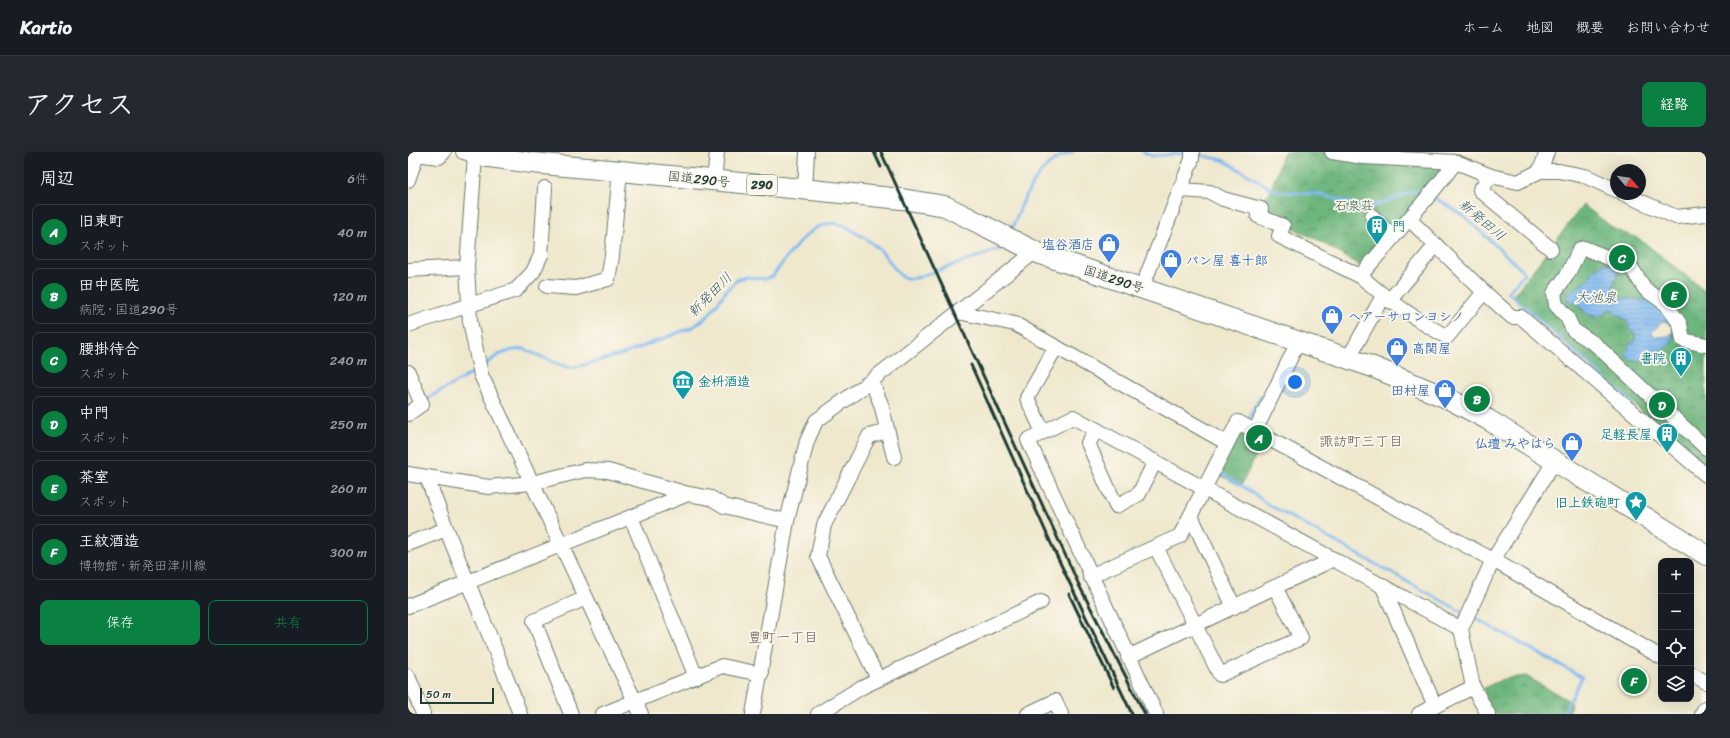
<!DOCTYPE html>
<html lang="ja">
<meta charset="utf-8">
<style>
:root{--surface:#171b24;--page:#242831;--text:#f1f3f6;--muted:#9ea1a6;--line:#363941;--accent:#0b8043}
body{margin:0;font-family:Sriracha,"Klee One",sans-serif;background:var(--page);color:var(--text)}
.controls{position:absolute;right:12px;bottom:12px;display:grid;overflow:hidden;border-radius:8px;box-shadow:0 4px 16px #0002}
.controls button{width:36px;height:36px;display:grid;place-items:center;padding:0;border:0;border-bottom:1px solid var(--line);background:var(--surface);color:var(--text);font:20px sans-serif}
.compass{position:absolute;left:1202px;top:12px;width:36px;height:36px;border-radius:50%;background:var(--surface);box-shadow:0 4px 16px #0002;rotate:119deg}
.scale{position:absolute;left:12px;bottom:10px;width:74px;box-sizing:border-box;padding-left:4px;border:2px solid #1f3d34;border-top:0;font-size:11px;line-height:14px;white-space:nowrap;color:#1f3d34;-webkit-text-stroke:3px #fbf7ec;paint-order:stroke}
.you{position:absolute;left:887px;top:230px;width:14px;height:14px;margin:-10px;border:3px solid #fff;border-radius:50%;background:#1a73e8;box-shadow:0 0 0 6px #1a73e833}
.badge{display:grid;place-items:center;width:26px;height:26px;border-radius:50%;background:var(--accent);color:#fff;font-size:13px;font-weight:700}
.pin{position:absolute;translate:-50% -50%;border:2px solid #fff;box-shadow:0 1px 4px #0006}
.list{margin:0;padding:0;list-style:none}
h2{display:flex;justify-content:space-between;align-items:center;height:52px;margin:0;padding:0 16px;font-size:17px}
h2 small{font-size:13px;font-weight:400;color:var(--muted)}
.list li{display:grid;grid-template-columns:26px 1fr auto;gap:12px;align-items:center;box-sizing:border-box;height:56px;margin:0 8px 8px;padding:0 8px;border:1px solid var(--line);border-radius:8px}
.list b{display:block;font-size:15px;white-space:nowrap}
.list p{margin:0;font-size:13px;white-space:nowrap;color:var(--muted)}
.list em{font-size:13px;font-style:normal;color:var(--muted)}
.actions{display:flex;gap:8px;padding:12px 16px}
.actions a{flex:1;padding:9px 0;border:1px solid var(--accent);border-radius:8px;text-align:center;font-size:14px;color:var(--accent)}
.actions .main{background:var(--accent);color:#fff}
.icon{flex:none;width:22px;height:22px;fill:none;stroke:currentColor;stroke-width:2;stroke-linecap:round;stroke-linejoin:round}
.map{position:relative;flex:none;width:1298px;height:562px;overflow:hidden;border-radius:8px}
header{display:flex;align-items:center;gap:24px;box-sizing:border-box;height:56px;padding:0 20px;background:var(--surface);border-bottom:1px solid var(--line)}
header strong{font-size:19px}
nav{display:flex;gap:22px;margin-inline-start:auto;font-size:14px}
.intro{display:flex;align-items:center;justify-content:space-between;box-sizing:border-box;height:96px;padding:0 24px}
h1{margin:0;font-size:28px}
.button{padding:10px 18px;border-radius:8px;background:var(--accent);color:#fff;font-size:14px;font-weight:700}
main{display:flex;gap:24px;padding:0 24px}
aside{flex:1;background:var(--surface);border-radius:8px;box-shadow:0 4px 16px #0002}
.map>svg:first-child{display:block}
.forest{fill:url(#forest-crowns);stroke:#467a59;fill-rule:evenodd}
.water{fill:url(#water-rules);stroke:#507c93;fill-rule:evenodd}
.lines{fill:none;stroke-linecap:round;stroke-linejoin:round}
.stream{stroke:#81baf2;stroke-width:3}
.minor-casing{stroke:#68796a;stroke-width:16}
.major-casing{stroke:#68796a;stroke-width:20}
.highway-casing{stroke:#68796a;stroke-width:22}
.minor{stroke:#fff;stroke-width:14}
.major{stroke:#fff;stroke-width:18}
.highway{stroke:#fff;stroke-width:20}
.rail{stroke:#1f3d34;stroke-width:3}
.labels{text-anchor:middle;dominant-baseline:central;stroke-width:3.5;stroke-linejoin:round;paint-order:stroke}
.shield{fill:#fbf7ec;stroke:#61756b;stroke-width:1}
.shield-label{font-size:12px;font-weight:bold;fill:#1f3d34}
.street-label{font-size:13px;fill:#1f3d34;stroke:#fbf7ec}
.park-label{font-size:13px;fill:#345b47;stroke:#fbf7ec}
.culture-label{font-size:13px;font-weight:bold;fill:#0d838f;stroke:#fbf7ec;text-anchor:end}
.shop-label{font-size:13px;font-weight:bold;fill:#366cbe;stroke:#fbf7ec;text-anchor:end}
.water-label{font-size:14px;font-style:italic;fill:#385c64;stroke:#fbf7ec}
.neighbourhood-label{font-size:14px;fill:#6a5f56;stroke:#fbf7ec}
</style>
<header>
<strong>Kartio</strong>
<nav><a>ホーム</a><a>地図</a><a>概要</a><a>お問い合わせ</a></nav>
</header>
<div class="intro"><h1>アクセス</h1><a class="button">経路</a></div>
<main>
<aside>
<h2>周辺<small>6件</small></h2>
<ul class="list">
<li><span class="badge">A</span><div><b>旧東町</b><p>スポット</p></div><em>40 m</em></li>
<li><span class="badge">B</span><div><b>田中医院</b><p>病院 · 国道290号</p></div><em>120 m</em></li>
<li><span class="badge">C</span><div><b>腰掛待合</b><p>スポット</p></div><em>240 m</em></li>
<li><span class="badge">D</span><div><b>中門</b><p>スポット</p></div><em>250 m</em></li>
<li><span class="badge">E</span><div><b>茶室</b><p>スポット</p></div><em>260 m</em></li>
<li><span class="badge">F</span><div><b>王紋酒造</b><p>博物館 · 新発田津川線</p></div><em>300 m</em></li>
</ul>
<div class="actions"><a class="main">保存</a><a>共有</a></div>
</aside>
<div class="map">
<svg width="1298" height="562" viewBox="0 0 1298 562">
<defs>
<pattern id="forest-crowns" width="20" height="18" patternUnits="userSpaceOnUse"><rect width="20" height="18" fill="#6eb67e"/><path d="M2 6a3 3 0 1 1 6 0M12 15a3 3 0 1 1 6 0" fill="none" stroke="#5a9568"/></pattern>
<pattern id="water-rules" width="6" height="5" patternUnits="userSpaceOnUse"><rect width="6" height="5" fill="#81baf2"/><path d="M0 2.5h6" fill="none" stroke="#6998c5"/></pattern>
</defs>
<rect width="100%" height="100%" fill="#fbf7ec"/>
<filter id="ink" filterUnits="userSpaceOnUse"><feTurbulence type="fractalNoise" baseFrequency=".025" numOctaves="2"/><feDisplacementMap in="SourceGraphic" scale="8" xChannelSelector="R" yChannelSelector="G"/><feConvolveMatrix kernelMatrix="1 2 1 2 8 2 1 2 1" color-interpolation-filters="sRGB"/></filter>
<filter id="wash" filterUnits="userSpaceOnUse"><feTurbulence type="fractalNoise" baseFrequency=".012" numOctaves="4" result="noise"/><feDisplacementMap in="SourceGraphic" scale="16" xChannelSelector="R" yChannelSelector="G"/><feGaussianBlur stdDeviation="0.9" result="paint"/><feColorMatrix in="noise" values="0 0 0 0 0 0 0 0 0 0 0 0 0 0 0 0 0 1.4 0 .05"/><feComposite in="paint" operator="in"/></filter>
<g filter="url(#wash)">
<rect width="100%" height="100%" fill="#efe8cd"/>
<g class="forest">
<polygon points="876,0 918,0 1045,11 956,116 908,87 855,62 852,51 862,40"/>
<path d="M1175 53 1208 78 1230 86 1298 139V317L1105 144ZM1196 111 1210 121 1206 129 1205 140 1210 145 1248 150 1268 176 1261 194 1253 198 1249 206 1242 210 1236 207 1229 209 1219 205C1221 196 1228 191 1228 182L1222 177 1219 168 1209 163 1201 156 1197 162 1189 165 1177 161 1170 151 1160 149 1159 145 1163 140 1182 126Z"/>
<polygon points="832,275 856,287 833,334 808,321"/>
<polygon points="1118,524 1163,550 1161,562 1086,562 1077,545 1076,536 1095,527"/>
</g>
<path class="water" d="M1196 111 1210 115V121L1206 129 1205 140 1210 145 1248 150 1268 176 1265 182 1264 189 1261 194 1253 198 1246 211 1242 210 1236 207 1229 209 1219 205 1217 201 1221 197 1220 193 1222 191 1227 190 1228 182 1222 177 1219 168 1209 163 1202 156 1194 164 1189 165 1177 161 1170 151 1160 149 1159 145 1163 140 1182 126 1184 120ZM1257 169 1264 174 1265 179 1261 184 1248 185 1244 181 1246 177 1250 175 1253 170Z"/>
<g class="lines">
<g class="stream">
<polyline points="735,0 744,4 779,1"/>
<polyline points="787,2 815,8 866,38 875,40 910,42 954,54 963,55 1007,39 1018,40"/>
<polyline points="1024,44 1056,64 1117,121 1100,140 1225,252"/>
<path d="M604 77C615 47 630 9 665 0"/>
<path d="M75 214 90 203 105 198 116 197 152 213 159 215H168L215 202 285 175 300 164 319 138 330 127 339 125 357 127 364 125C379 106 403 65 431 72 437 73 442 77 447 80 459 87 470 94 478 105 488 117 490 129 508 126L592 97 595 92"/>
<polyline points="17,248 68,219"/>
<polyline points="838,271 852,244"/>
<polyline points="811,320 844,340 859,352 1056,461"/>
<polyline points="1063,464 1174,525 1155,562"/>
</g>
</g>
</g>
<g filter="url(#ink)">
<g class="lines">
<g class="minor-casing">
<g id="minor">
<polyline points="55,0 67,3 59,115 62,169 73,223 233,562"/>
<polyline points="924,0 955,5 1048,10 1083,24 1110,30 1132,19 1151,19 1177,24 1208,38"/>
<polyline points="0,1 31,5 36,0"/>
<path d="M1048 10 1024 40 952 124C980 148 1006 167 1039 185L1076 140 1104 165H1113L1298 323"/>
<polyline points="1132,19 1139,0"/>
<polyline points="1083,24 1072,38 1143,97"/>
<polyline points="0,28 9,2"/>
<polyline points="306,29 309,0"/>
<polyline points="397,38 399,0"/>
<polyline points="772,38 802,40 815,47 853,57 850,64 875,74 871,84 952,124"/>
<polyline points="1216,42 1268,65 1298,62"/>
<polyline points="964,64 985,85"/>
<polyline points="1001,67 1076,140"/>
<polyline points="0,118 59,115"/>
<polyline points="139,134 168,136 200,127 204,104 212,19"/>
<polyline points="734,136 784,7 784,0"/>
<polyline points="981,149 1028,93"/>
<polyline points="550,160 607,172 819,291"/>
<polyline points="0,173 108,138 125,120 133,103 137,36"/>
<polyline points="1298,193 1275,188 1272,172 1258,152 1237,137 1223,115 1176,96 1172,97 1159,123 1146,141 1148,153 1159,165 1165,178 1187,192 1298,296"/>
<polyline points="940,207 975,144"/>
<polyline points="0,220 14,252 0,262"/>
<polyline points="463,229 473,252 486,305"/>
<polyline points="689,278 680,291 708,354 731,342 747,309"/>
<polyline points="847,279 890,190"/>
<polyline points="635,280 619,246 648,195"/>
<polyline points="0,322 81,335 124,331 177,318 200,319 280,342 303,346 316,354 379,369"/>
<path d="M19 325C47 405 83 482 112 562"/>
<polyline points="783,364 826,455"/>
<polyline points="223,365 288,525"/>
<polyline points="0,392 38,377"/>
<polyline points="748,395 812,523 893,486 867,435"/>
<polyline points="682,424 772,384 830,270 1085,408 1253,505"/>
<polyline points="974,433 1027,554"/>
<polyline points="0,454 280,342"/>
<polyline points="1053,477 1085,408 1146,310"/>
<polyline points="720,505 926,407"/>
<polyline points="1283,522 1298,530"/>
<polyline points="0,524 15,562"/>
<polyline points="470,527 410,404 416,373 461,284 479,279"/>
<polyline points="163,562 126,469 178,446"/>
<polyline points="195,562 314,514 353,522"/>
<polyline points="345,562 379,369 399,289 408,269 463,229 624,102 630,101"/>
<polyline points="410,562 454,535 633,450"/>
<polyline points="620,562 647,549 653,562"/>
<polyline points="748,562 620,288 665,265 1053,477 1065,535 1080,562"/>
<polyline points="1011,562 1065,535"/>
</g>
</g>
<g class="major-casing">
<polyline id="major" points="1296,562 1298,558"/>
</g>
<g class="highway-casing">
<polyline id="highway" points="67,3 124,11 212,19 494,47 537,54 630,101 965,215 1041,247 1079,267 1298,403"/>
</g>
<use href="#minor" class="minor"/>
<use href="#major" class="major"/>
<use href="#highway" class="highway"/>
<g class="rail">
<polyline points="466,0 473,15"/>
<polyline points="473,0 671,433 737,562"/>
<polyline points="563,213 646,398 724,562"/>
<polyline points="661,442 706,536"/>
</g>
</g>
</g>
<defs>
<g id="building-pin" transform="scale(1.15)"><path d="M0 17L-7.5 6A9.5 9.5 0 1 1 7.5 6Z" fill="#0f9aa8" stroke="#fbf7ec"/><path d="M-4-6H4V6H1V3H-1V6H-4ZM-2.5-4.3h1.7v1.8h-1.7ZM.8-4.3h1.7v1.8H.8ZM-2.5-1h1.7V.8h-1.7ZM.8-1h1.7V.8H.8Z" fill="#fff"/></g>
<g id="shop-pin" transform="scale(1.15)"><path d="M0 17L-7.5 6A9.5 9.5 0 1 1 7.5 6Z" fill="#3f7fe0" stroke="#fbf7ec"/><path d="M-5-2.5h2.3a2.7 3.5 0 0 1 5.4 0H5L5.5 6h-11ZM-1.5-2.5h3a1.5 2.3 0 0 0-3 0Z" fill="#fff"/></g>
<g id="museum-pin" transform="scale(1.15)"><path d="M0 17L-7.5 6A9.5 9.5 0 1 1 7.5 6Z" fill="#0f9aa8" stroke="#fbf7ec"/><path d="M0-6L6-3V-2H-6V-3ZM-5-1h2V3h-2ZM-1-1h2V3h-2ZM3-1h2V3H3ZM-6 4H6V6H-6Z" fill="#fff"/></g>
<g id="sight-pin" transform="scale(1.15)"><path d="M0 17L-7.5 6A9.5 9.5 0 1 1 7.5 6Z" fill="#0f9aa8" stroke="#fbf7ec"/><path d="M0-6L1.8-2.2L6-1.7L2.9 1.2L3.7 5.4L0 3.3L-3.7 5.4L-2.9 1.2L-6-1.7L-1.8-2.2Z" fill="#fff"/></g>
</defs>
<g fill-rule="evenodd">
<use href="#building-pin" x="969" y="74"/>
<use href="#shop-pin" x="701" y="92"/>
<use href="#shop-pin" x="763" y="108"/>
<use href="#shop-pin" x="924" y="164"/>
<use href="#shop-pin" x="989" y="196"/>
<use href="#building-pin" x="1273" y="206"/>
<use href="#museum-pin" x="275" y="229"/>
<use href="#shop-pin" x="1037" y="238"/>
<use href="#building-pin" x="1259" y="282"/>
<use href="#shop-pin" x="1164" y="291"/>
<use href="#sight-pin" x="1228" y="350"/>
</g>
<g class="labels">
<rect class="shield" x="339" y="23" width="30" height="20" rx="3"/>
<g class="shield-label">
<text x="354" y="33">290</text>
</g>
<g class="street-label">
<text transform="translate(291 27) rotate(6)">国道290号</text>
<text transform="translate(706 127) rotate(18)">国道290号</text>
</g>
<g class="park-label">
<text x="946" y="53">石泉荘</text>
</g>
<g class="culture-label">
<text x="984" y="74" text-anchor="start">門</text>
<text x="1258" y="206">書院</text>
<text x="290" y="229" text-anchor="start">金枡酒造</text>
<text x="1244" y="282">足軽長屋</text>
<text x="1212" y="350">旧上鉄砲町</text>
</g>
<g class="shop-label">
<text x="686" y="92">塩谷酒店</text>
<text x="778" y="108" text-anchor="start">パン屋 喜十郎</text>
<text x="940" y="164" text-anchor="start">ヘアーサロンヨシノ</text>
<text x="1004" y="196" text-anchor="start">高関屋</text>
<text x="1022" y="238">田村屋</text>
<text x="1148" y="291">仏壇 みやはら</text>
</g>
<g class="water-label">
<text transform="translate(1074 68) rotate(40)">新発田川</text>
<text transform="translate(302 143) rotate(-45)">新発田川</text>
<text x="1188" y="145">大池泉</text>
</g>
<g class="neighbourhood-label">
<text x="953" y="289">諏訪町三丁目</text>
<text x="375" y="485">豊町一丁目</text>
</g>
</g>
</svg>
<div class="controls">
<button>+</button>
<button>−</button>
<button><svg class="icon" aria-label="locate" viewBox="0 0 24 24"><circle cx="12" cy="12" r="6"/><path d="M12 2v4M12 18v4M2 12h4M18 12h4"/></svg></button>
<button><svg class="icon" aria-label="layers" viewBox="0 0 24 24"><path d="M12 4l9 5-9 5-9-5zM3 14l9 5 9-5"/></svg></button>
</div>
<svg class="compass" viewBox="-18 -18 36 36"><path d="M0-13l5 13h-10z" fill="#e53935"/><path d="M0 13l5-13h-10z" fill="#9ea1a6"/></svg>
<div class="scale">50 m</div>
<div class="you"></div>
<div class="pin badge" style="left:851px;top:286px">A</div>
<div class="pin badge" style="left:1069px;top:247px">B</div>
<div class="pin badge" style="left:1214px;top:106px">C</div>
<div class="pin badge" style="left:1254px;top:253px">D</div>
<div class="pin badge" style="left:1266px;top:143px">E</div>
<div class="pin badge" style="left:1226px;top:529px">F</div>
</div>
</main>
